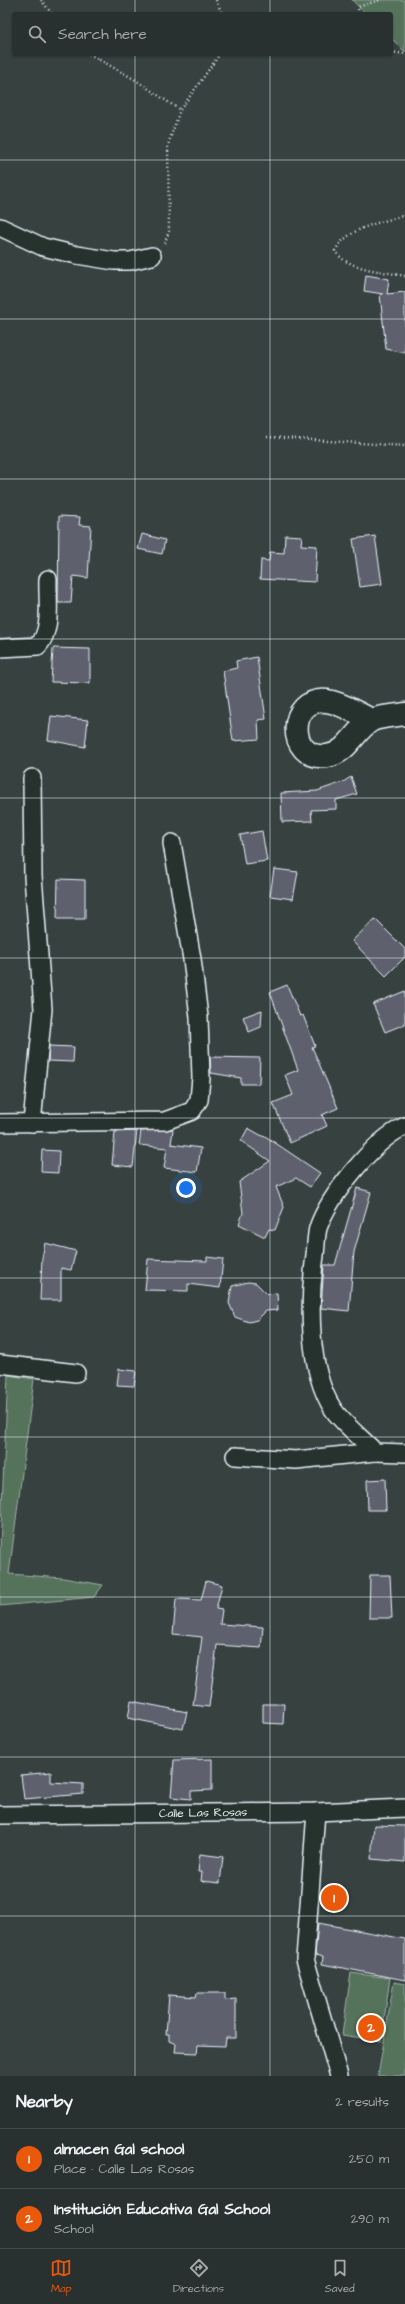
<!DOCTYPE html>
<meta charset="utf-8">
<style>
:root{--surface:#293130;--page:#313938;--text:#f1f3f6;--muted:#a5a9ab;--line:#454c4c;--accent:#ea580c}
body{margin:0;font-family:"Architects Daughter",sans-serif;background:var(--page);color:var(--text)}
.you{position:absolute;left:186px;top:1188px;width:14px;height:14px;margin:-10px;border:3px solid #fff;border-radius:50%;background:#1a73e8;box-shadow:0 0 0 6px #1a73e833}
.badge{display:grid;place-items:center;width:26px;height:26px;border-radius:50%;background:var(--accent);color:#fff;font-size:13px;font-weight:700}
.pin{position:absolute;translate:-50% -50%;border:2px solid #fff;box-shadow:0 1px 4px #0006}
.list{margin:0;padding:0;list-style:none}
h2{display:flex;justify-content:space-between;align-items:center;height:52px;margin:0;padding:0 16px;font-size:17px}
h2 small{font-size:13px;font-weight:400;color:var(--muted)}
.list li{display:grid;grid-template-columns:26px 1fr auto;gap:12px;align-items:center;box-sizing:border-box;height:60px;padding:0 16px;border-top:1px solid var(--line)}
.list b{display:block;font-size:15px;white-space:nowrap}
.list p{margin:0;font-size:13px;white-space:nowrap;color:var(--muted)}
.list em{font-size:13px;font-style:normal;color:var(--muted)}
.icon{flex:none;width:22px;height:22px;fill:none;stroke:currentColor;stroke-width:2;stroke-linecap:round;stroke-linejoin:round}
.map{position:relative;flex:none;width:405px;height:2076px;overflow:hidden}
.search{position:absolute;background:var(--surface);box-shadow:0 1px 3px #0004;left:12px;right:12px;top:12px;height:44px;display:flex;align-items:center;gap:10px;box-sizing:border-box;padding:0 14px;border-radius:4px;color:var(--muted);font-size:15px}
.sheet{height:172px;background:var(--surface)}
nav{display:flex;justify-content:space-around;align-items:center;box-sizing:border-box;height:56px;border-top:1px solid var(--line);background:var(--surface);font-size:11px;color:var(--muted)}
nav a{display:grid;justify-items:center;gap:2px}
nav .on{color:var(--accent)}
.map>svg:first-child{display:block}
.green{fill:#54725a;stroke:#9eb2a9}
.building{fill:#5f616e;stroke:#e8f1f8}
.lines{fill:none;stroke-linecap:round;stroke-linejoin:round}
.minor-casing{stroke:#e8f1f8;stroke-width:20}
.tertiary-casing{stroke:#e8f1f8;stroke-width:25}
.path{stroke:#e8f1f8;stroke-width:2.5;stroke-dasharray:1 3;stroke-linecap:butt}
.minor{stroke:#26332d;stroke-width:17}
.tertiary{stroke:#26332d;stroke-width:22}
.grid{fill:none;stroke:#e8f1f8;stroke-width:1;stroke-opacity:0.55}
.labels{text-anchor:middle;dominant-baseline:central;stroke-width:4;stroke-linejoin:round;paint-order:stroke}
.street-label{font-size:12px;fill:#e8f1f8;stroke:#26332d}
</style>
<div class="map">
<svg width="405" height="2076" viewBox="0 0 405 2076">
<rect width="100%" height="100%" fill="#374140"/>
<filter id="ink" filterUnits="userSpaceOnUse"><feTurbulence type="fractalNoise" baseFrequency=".025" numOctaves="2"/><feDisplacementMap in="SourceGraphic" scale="8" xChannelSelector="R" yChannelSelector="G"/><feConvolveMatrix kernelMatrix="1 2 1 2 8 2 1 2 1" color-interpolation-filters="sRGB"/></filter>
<g filter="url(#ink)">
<g class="green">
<polygon points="352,0 405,0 405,52 391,38 391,14 366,14"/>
<polygon points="8,1375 34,1379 9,1574 63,1578 103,1585 94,1597 0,1606 0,1548"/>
<polygon points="351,1973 390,1978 381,2041 342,2035"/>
<polygon points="394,1982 405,1984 405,2076 378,2076"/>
</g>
<g class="building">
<polygon points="366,275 389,279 387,294 405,292 405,353 386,349 380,295 383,294 364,291"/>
<polygon points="59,516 80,517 79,525 91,526 88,578 73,576 71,603 58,603"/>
<polygon points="142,534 165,540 162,554 138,549"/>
<polygon points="285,535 302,536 301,545 317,546 315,582 260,579 261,560 269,561 270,552 284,553"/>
<polygon points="375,536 382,584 360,587 353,539"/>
<polygon points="53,648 90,649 90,683 51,682"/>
<polygon points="257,657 266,719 258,720 259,739 233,741 223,671 237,668 236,661"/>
<polygon points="51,716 88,720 85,747 48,740"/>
<polygon points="351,777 357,794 336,800 336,809 311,810 312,821 282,822 281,793 317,791 343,782"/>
<polygon points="262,831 267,861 245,864 240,835"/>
<polygon points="274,869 298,872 293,899 270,896"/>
<polygon points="58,879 85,880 85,919 57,919"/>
<polygon points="375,919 405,949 405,957 386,976 352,941"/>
<polygon points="287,985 300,1016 303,1015 315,1046 312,1047 338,1108 322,1115 327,1126 290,1143 273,1103 293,1095 285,1075 298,1070 270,992"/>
<polygon points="405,991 405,1024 385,1032 373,1004"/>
<polygon points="262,1010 261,1027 249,1032 243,1017"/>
<polygon points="49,1046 74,1047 73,1062 48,1061"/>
<polygon points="210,1057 260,1058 259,1084 241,1084 241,1078 211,1073"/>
<polygon points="248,1128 264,1137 265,1136 320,1173 310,1187 296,1178 276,1187 284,1207 275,1230 269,1229 265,1237 239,1224 243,1213 239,1182 270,1161 241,1141"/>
<polygon points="171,1129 173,1130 171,1144 201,1148 197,1172 164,1168 167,1148 139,1145 141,1131"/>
<polygon points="137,1131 133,1167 112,1165 115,1132"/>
<polygon points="42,1150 59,1151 58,1173 41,1172"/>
<polygon points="357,1188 371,1192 354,1252 349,1311 321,1308 324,1265 335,1265"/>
<polygon points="45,1243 76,1251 71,1270 61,1268 61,1300 40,1300 42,1258"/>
<polygon points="207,1257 223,1259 220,1288 188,1284 188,1291 145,1290 148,1259 207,1261"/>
<polygon points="248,1282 256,1283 267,1294 277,1293 278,1310 266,1311 257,1320 249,1322 235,1317 229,1303 232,1286"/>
<polygon points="119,1369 136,1371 134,1386 117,1385"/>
<polygon points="385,1479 386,1510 368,1510 367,1480"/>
<polygon points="370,1575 390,1575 392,1618 369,1618"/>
<polygon points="206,1581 222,1585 216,1609 222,1610 220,1624 263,1627 261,1648 217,1645 209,1707 193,1705 202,1637 173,1634 176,1599 201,1600"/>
<polygon points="131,1701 187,1712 183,1729 128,1718"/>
<polygon points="263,1704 284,1704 283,1724 263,1723"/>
<polygon points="212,1759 212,1790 191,1791 191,1799 171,1797 174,1760"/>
<polygon points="51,1772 51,1782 83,1784 83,1794 24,1799 21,1775"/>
<polygon points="374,1825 405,1826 405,1862 371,1859"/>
<polygon points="200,1854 223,1857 220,1883 201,1881 202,1872 198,1872"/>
<polygon points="318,1923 405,1939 405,1980 322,1964 323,1957 315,1955"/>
<polygon points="197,1993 225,1993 225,2000 236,1999 236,2038 226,2038 225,2046 198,2045 197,2053 175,2052 176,2044 169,2041 169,2034 166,2034 169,1995 196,1997"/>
</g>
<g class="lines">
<g class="minor-casing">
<g id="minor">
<polyline points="0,227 43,247 77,255 114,261 130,261 152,256"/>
<path d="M0 648 38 646C53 629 47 600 48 579"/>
<polyline points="0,1123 165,1121 192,1111 199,1100 201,1078 199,1017 192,959 172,843"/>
<polyline points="32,1123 43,1009 33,876 32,778"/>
<path d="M405 1126C374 1140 329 1196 318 1228 316 1236 316 1247 315 1255 309 1300 307 1369 333 1409 342 1423 363 1439 375 1452L405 1453"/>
<polyline points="0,1364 76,1373"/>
<polyline points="235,1456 296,1460 375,1452"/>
<polyline points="316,1812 305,1959 339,2076"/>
<polyline points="0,1815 316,1812 405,1808"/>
</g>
</g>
<g class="tertiary-casing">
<path id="tertiary" d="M372 720C358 714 342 703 327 701 287 696 286 761 327 756 348 753 355 729 372 720 381 716 395 716 405 714"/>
</g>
<g class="path">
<polyline points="41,0 52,14"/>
<polyline points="216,0 222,14"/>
<polyline points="359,14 358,7 380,0"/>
<polyline points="391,52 405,54"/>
<polyline points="89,54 134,79 180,110"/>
<path d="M405 215C380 223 348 227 335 251 347 270 384 271 405 276"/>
<polyline points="165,243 169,231 168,145 180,110 220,54"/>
<polyline points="267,437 405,446"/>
</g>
<use href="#minor" class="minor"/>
<use href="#tertiary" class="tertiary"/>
</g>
</g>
<path class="grid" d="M135 0V14M270 0V14M135 54V2076M270 54V2076M0 160H405M0 319H405M0 479H405M0 639H405M0 798H405M0 958H405M0 1118H405M0 1278H405M0 1437H405M0 1597H405M0 1757H405M0 1916H405"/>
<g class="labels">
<g class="street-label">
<text transform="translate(203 1813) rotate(-1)">Calle Las Rosas</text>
</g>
</g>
</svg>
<div class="you"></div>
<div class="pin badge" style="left:334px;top:1898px">1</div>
<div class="pin badge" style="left:371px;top:2028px">2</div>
<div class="search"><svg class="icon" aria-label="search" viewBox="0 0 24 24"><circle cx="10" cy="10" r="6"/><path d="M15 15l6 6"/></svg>Search here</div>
</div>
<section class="sheet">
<h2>Nearby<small>2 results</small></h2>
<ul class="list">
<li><span class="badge">1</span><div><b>almacen Gal school</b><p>Place · Calle Las Rosas</p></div><em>250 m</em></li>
<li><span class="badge">2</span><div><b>Institución Educativa Gal School</b><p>School</p></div><em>290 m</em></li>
</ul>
</section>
<nav>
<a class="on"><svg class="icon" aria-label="map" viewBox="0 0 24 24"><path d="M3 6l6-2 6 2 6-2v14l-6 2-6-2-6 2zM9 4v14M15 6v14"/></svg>Map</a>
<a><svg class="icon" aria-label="directions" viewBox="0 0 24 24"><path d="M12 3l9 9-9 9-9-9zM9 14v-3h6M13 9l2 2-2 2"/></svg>Directions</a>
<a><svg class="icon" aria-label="saved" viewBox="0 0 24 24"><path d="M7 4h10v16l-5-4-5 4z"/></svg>Saved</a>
</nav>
